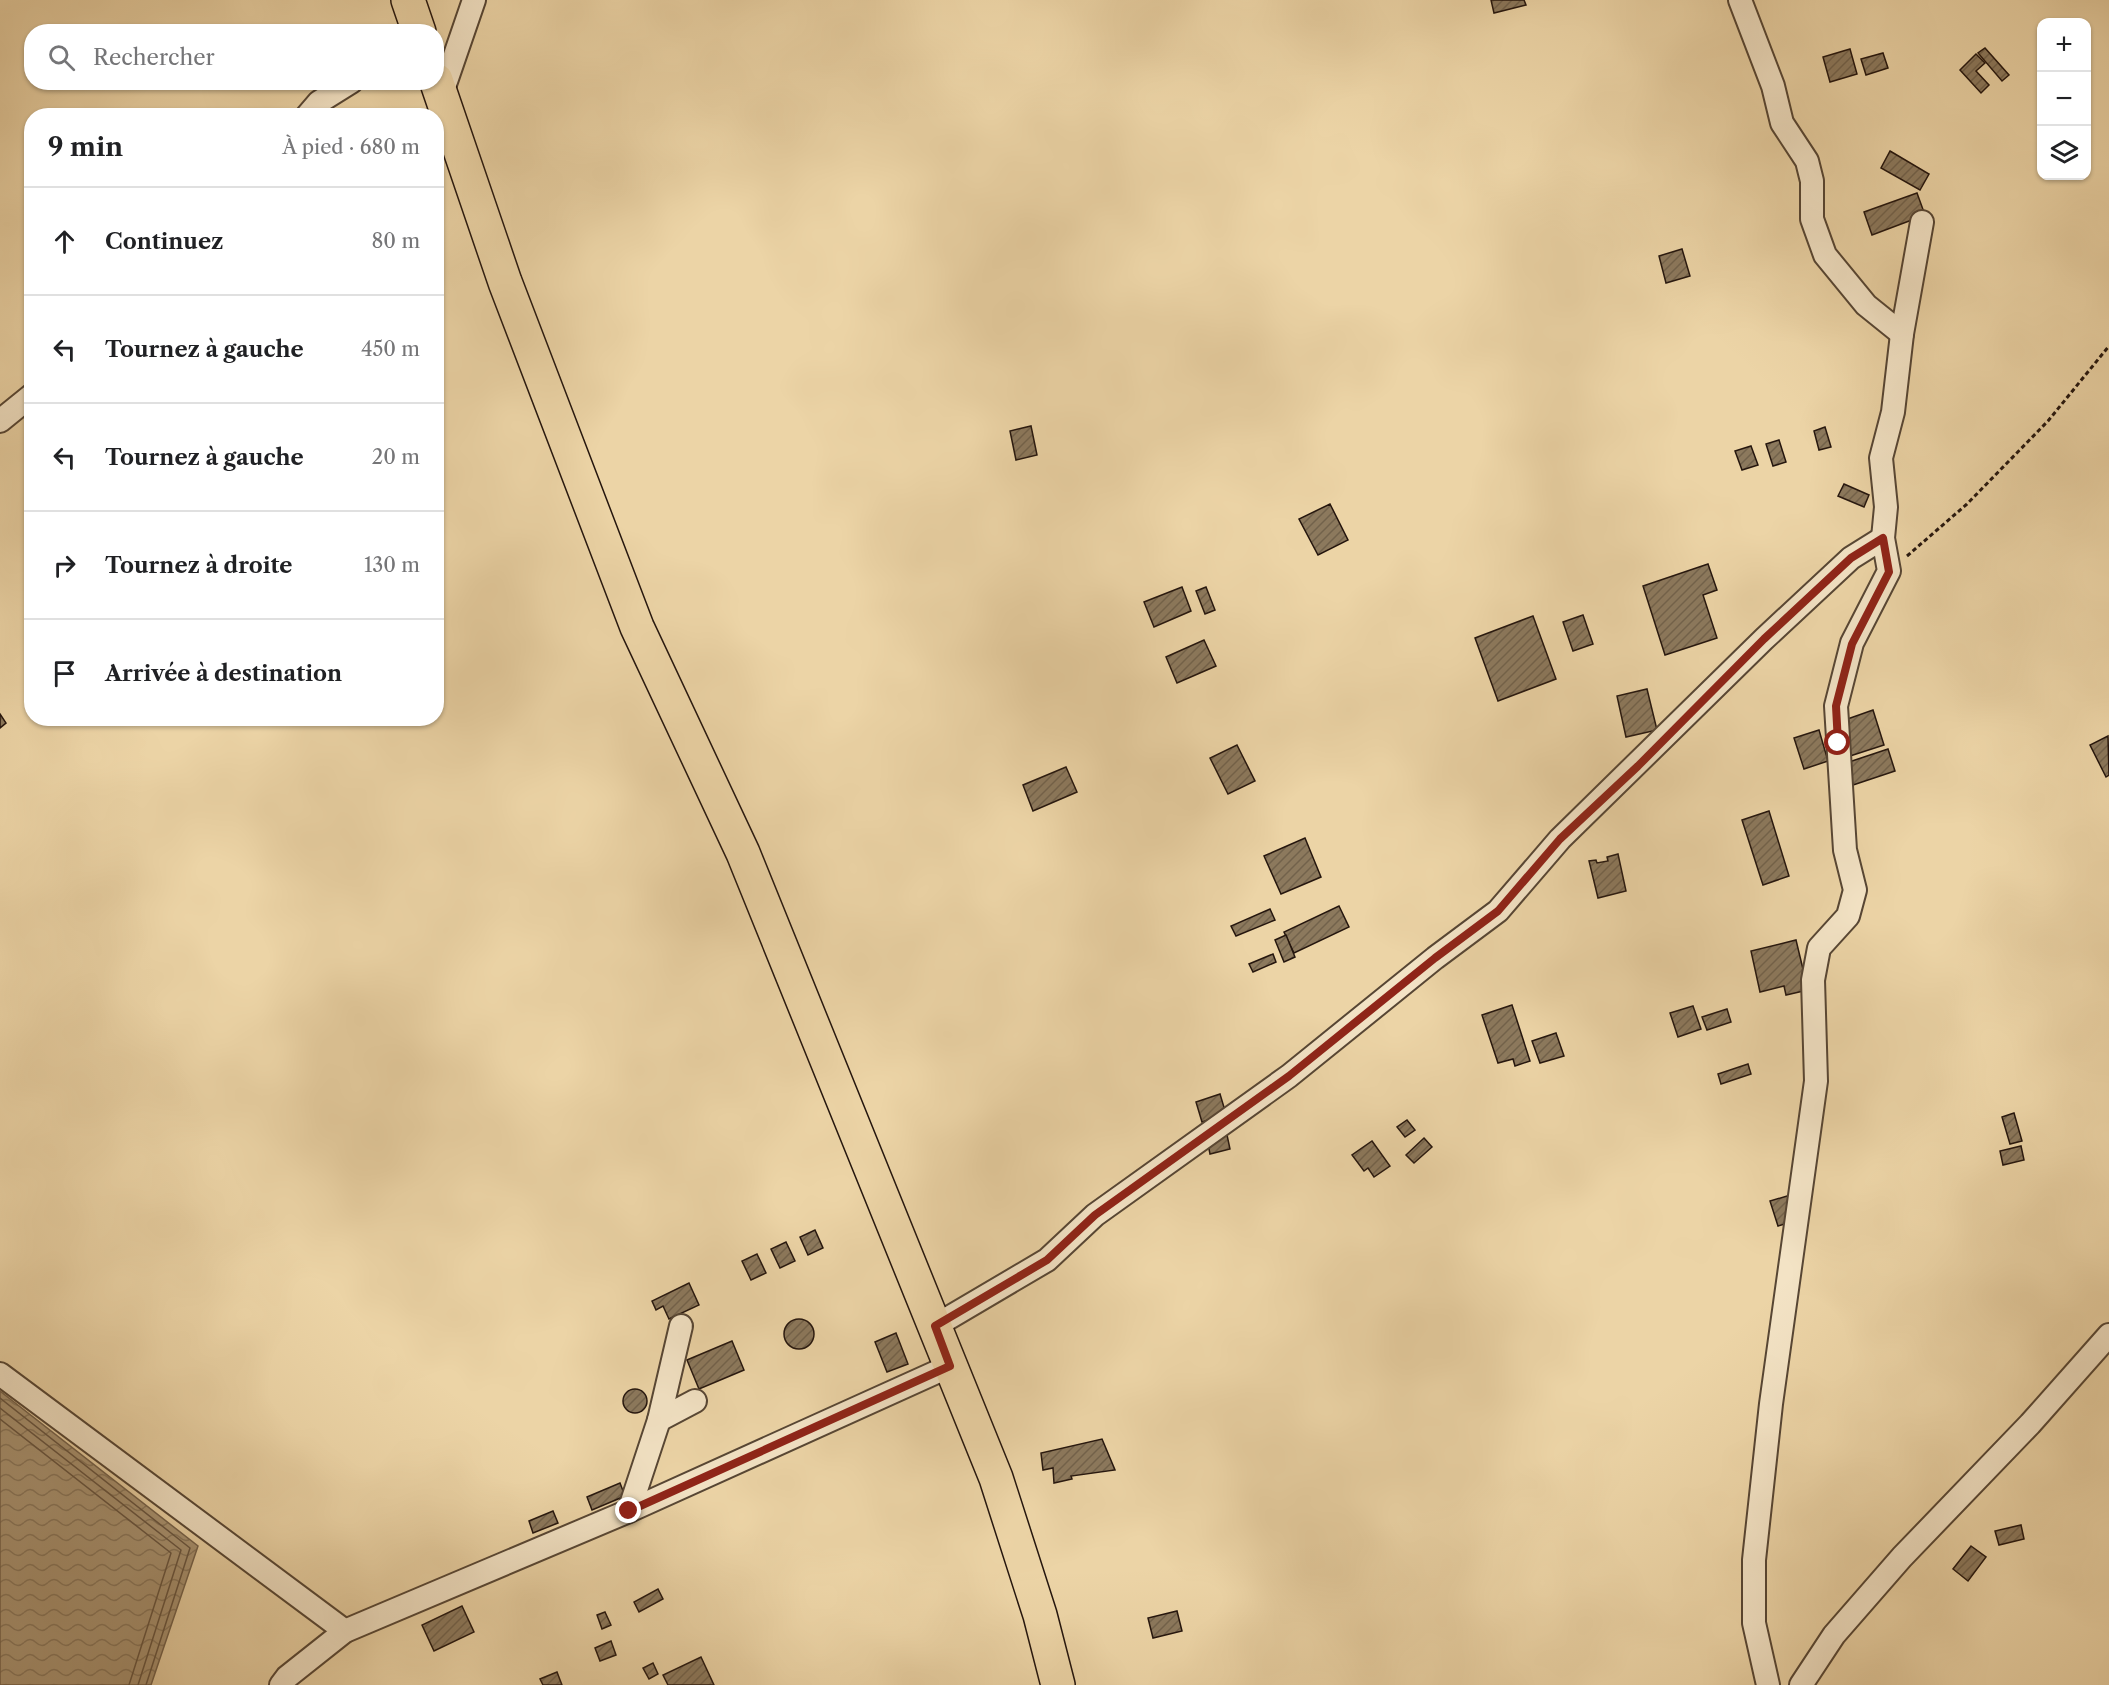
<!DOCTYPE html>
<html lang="fr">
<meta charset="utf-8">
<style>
:root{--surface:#fff;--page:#f6f6f6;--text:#202124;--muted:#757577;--line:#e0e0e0}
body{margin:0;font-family:"Libre Caslon Text",serif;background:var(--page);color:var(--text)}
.controls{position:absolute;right:18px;top:18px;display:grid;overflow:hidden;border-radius:12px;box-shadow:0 2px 4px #0004}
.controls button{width:54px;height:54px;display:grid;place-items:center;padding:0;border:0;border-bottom:2px solid var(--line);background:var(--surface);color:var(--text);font:30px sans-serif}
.stop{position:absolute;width:18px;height:18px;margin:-14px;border:4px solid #8f2418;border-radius:50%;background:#fff}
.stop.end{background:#8f2418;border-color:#fff;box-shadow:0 2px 6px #0008}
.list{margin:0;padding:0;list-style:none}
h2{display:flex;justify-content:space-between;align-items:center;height:78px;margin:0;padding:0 24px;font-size:26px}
h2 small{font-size:20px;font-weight:400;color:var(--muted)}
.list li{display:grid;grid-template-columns:39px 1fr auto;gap:18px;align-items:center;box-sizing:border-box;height:108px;padding:0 24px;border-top:2px solid var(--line)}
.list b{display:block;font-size:22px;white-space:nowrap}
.list em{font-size:20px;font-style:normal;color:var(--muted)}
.icon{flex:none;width:33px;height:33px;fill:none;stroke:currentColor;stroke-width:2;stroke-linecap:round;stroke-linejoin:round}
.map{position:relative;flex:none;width:2109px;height:1685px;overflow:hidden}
.search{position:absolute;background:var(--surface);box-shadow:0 2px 4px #0004;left:24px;top:24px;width:420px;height:66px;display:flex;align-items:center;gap:15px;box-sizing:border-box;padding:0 21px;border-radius:24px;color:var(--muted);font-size:22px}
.panel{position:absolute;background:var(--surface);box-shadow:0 2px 4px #0004;left:24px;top:108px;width:420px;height:618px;border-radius:24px}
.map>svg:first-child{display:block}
.water{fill:url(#water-waves);stroke:#74614a;stroke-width:1.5}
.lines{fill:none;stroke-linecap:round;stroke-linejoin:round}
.shore{stroke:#665440;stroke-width:1.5}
.building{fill:url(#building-hatch);stroke:#25160e;stroke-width:1.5}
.street-casing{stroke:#574634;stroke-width:26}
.primary-casing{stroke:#25160e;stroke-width:36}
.path{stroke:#25160e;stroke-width:3;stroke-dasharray:4.5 3;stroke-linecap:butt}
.street{stroke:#f3e3c5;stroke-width:22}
.primary{stroke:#ecd4a6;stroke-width:33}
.route{stroke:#8f2418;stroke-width:8}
</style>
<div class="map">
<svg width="2109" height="1685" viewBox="0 0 2109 1685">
<defs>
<pattern id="water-waves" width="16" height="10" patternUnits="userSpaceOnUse" patternTransform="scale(1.5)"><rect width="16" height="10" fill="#a89372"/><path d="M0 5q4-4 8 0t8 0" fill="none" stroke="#89775c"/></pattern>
<pattern id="building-hatch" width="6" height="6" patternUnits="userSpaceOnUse" patternTransform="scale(1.5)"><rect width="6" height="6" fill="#8c795d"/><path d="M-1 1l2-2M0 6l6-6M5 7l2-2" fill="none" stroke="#72624b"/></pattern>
</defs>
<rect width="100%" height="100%" fill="#ecd4a6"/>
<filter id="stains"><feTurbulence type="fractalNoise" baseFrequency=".00333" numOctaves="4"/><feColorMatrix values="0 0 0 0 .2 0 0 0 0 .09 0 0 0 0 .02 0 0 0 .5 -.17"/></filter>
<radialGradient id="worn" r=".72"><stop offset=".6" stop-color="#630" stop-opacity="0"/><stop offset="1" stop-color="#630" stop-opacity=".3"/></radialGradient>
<polygon class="water" points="0,1391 198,1546 151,1685 0,1685"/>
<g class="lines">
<g class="shore">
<polyline points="0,1398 190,1548 146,1685"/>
<polyline points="0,1408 181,1550 138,1685"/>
<polyline points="0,1419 171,1553 129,1685"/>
</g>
</g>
<g class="building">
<polygon points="1491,0 1524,0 1526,5 1494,13"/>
<polygon points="1985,48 2009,75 2002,81 1978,53"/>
<polygon points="1850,49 1857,74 1830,82 1823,57"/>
<polygon points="1883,53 1888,68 1866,75 1861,59"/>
<polygon points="1976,54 1985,63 1976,71 1989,85 1981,93 1960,70"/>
<polygon points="1890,151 1929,174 1920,190 1881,168"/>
<polygon points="1917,193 1925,215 1872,235 1864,212"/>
<polygon points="1682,249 1690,276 1666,283 1659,256"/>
<polygon points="1031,426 1037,455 1016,460 1010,431"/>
<polygon points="1825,427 1831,447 1819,450 1814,431"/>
<polygon points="1779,440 1786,462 1773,466 1766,444"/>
<polygon points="1751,446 1758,465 1742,470 1735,451"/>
<polygon points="1844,484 1869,495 1864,507 1838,496"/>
<polygon points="1330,504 1348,540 1318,555 1299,519"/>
<polygon points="1708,564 1717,590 1703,595 1717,638 1665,655 1643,586"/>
<polygon points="1182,587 1191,611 1154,627 1144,602"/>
<polygon points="1206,587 1215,610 1205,614 1196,591"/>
<polygon points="1583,615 1593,644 1573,651 1563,622"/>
<polygon points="1533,616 1556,679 1498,701 1475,638"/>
<polygon points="1204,640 1216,666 1177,683 1166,657"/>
<polygon points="1647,689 1657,730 1626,737 1617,696"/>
<polygon points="1873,710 1884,745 1850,756 1839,722"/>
<polygon points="0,714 6,723 0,728"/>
<polygon points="1819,730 1828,761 1804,769 1794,738"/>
<polygon points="2108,736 2109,775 2106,777 2090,745"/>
<polygon points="1237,745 1255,781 1228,794 1210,758"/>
<polygon points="1888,749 1895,771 1853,785 1846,763"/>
<polygon points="1066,767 1077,792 1033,811 1023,785"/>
<polygon points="1769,811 1789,876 1763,885 1742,820"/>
<polygon points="1305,838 1321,877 1281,894 1264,856"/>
<polygon points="1618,854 1626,891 1598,898 1589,861 1596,860 1597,863 1608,861 1607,857"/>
<polygon points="1339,906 1349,927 1294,953 1284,932"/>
<polygon points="1270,909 1275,920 1236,936 1231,926"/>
<polygon points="1286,935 1295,957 1284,962 1275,940"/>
<polygon points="1796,940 1808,990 1786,995 1784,986 1760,992 1751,951"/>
<polygon points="1273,954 1276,962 1253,972 1249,964"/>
<polygon points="1512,1005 1530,1061 1515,1066 1513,1059 1498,1063 1482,1015"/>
<polygon points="1693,1006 1701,1029 1678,1037 1670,1013"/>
<polygon points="1727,1009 1731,1022 1707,1030 1702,1017"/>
<polygon points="1556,1033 1564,1056 1540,1063 1532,1041"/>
<polygon points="1748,1064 1751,1074 1721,1084 1718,1074"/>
<polygon points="1220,1094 1226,1114 1202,1122 1196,1102"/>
<polygon points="2014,1113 2022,1141 2010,1144 2002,1117"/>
<polygon points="1407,1120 1415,1130 1405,1137 1397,1127"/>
<polygon points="1227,1135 1230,1149 1210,1154 1207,1139"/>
<polygon points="1424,1138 1432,1147 1414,1163 1406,1155"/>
<polygon points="1372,1141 1390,1166 1374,1177 1368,1168 1364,1171 1352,1155"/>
<polygon points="2021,1146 2024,1160 2003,1165 2000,1151"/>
<polygon points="1794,1194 1802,1219 1778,1226 1770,1201"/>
<polygon points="815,1230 823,1248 808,1255 800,1237"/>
<polygon points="786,1242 795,1261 780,1268 771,1249"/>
<polygon points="757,1254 766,1273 751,1280 742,1261"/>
<polygon points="689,1283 699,1305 669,1319 663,1306 656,1310 652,1301"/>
<circle cx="799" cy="1334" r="15"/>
<polygon points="896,1333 908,1364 887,1372 875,1342"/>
<polygon points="732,1341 744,1370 699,1389 687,1360"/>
<circle cx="635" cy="1401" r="12"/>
<polygon points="1102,1439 1115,1470 1071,1476 1072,1479 1054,1483 1053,1468 1043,1470 1041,1453"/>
<polygon points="620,1483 625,1496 592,1510 587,1497"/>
<polygon points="553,1511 558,1523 533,1533 529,1521"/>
<polygon points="2021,1525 2024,1539 1999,1545 1995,1531"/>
<polygon points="1971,1546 1986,1557 1968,1581 1953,1569"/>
<polygon points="658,1589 663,1599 639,1612 634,1602"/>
<polygon points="462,1606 474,1632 434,1651 422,1625"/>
<polygon points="1177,1611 1182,1631 1153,1638 1148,1618"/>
<polygon points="605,1612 611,1625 602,1629 597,1615"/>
<polygon points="611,1641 616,1655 600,1661 595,1648"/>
<polygon points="701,1657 714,1685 668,1685 663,1675"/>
<polygon points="653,1663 658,1674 649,1679 643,1668"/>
<polygon points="557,1672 562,1685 543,1685 540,1679"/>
</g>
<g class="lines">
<g class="street-casing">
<g id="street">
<polyline points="1740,0 1773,86 1782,123 1807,161 1812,181 1812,219 1825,255 1866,305 1902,334"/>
<polyline points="442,93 474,0"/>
<polyline points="307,116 319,102 351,82"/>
<polyline points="0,421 32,395"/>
<polyline points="935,1326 1047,1260 1095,1215 1289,1076 1435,958 1498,911 1560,839 1764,639 1851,558 1883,538"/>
<polyline points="0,1374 345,1631"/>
<polyline points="659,1420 695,1401"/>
<polyline points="629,1511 659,1420 681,1326"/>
<polyline points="281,1685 287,1677 345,1631 629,1511 950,1366"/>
<polyline points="1768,1685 1754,1623 1754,1560 1771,1404 1816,1081 1813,980 1819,948 1848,916 1855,890 1845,850 1836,706 1852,643 1889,571 1883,538 1886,507 1881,458 1893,412 1902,334 1922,222"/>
<polyline points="1801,1685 1834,1635 1902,1557 2030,1424 2109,1335"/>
</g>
</g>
<g class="primary-casing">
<g id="primary">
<polyline points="408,0 419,32"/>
<polyline points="436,80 505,282 637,627 743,853 996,1478 1040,1615 1058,1685"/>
</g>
</g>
<polyline class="path" points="1907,556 1967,504 2048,421 2109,346"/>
<use href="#street" class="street"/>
<use href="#primary" class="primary"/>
</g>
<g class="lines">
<polyline class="route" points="629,1511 950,1366 935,1326 1047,1260 1095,1215 1289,1076 1435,958 1498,911 1560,839 1638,766 1764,639 1851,558 1883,538 1889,572 1852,644 1836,706 1838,743"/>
</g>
<rect width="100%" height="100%" filter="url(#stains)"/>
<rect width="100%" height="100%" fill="url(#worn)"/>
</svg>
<div class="controls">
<button>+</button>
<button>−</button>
<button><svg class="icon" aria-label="layers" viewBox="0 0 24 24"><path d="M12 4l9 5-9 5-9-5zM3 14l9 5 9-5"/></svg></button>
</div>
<div class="stop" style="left:1838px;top:743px"></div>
<div class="stop end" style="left:629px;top:1511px"></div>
<div class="search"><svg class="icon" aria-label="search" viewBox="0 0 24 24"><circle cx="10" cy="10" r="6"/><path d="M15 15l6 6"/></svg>Rechercher</div>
<section class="panel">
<h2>9 min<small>À pied · 680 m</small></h2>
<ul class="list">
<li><svg class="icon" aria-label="ahead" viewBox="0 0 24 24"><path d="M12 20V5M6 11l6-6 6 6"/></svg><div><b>Continuez</b></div><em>80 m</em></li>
<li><svg class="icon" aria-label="left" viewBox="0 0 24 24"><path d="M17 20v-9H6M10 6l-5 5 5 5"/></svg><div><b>Tournez à gauche</b></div><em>450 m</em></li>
<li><svg class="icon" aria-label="left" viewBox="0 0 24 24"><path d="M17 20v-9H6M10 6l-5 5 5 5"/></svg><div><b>Tournez à gauche</b></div><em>20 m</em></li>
<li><svg class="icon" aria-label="right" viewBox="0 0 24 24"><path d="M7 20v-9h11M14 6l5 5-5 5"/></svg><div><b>Tournez à droite</b></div><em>130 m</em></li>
<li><svg class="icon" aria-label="arrive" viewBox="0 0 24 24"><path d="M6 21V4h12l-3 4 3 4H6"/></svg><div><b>Arrivée à destination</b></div></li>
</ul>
</section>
</div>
